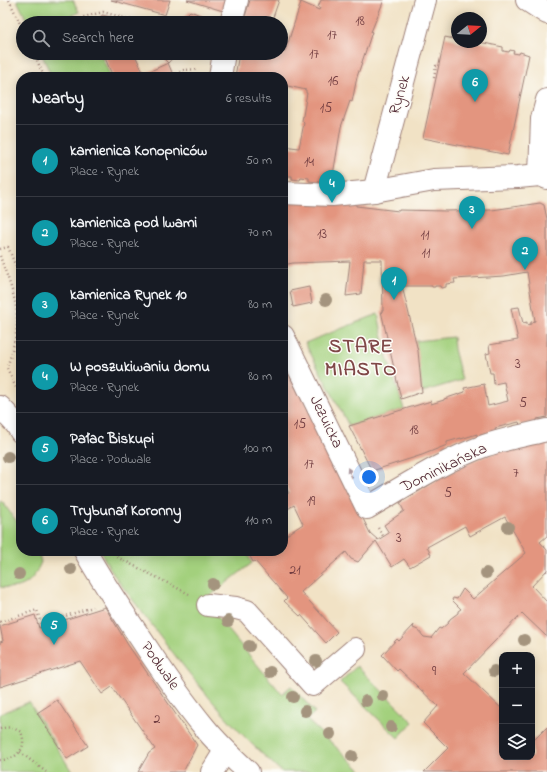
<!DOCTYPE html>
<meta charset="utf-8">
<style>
:root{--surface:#171b24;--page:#242831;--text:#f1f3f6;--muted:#9ea1a6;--line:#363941;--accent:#0b8043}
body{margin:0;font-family:"Indie Flower",sans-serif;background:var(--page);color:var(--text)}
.controls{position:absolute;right:12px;bottom:12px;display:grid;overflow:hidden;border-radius:8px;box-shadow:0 2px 10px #0003}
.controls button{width:36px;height:36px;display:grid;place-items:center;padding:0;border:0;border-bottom:1px solid var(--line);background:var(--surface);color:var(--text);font:20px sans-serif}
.compass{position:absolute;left:451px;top:12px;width:36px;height:36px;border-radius:50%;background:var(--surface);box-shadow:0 2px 10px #0003;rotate:72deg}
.you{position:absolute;left:369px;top:477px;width:14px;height:14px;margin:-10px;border:3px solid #fff;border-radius:50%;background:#1a73e8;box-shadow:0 0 0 6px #1a73e833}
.badge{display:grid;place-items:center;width:26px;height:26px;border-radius:50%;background:var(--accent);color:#fff;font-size:13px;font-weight:700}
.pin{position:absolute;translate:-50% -33px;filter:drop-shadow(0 1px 2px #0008)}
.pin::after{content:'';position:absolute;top:21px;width:14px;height:12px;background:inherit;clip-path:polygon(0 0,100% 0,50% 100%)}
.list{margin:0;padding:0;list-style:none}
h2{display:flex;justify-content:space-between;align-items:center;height:52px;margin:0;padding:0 16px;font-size:17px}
h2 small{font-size:13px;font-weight:400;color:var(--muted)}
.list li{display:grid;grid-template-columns:26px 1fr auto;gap:12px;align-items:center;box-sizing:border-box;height:72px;padding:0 16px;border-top:1px solid var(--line)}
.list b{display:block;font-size:15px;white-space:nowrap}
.list p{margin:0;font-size:13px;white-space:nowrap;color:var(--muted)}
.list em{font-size:13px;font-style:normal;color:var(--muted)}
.icon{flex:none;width:22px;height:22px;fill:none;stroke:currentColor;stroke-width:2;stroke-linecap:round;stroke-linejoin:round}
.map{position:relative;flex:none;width:547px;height:772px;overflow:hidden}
.search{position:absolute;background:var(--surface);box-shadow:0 2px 10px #0003;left:16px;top:16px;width:272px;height:44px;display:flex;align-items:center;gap:10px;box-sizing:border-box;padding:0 14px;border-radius:22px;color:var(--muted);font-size:15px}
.panel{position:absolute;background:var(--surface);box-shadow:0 2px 10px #0003;left:16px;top:72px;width:272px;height:484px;border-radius:16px}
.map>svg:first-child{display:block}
.green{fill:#a3d07d;stroke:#767854}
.building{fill:#e3957f}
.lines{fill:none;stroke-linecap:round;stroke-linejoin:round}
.minor-casing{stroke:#9e8078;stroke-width:24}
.path{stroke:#9e8078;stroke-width:2.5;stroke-dasharray:1 3;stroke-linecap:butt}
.minor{stroke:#fff;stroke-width:22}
.tree{fill:#a4947e}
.oneway{fill:#ae9aa0}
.labels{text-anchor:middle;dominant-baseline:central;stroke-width:3;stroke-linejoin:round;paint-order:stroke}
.number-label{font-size:14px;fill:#703c40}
.street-label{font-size:16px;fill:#4a1f2b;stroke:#fdfcf7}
.district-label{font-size:20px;font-weight:bold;letter-spacing:1px;fill:#804848;stroke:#fdfcf7}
</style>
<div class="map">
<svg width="547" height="772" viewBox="0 0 547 772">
<rect width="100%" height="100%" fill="#fdfcf7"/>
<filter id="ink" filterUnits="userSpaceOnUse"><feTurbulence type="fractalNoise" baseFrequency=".025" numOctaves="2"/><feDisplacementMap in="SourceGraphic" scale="8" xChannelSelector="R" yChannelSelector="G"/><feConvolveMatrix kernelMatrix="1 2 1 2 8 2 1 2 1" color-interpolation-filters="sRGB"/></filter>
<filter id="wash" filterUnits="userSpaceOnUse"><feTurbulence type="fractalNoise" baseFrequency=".012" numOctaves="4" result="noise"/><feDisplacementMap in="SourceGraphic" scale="16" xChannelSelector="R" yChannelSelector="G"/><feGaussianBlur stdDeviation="0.9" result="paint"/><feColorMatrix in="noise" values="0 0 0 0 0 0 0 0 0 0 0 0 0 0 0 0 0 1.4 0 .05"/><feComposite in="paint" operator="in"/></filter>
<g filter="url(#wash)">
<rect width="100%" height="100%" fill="#f1e2c5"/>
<g class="green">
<polygon points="17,0 73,0 79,12 57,23 28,23"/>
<polygon points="41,53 100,53 111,77 52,77"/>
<polygon points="378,314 387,357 404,409 349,426 305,343"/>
<polygon points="453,337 454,349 462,380 422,392 416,341"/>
<path d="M0 501 3 503 21 527V551H38L41 562C32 583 24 590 0 587Z"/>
<path d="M101 551H246L252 563 210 596 212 610 249 655 282 694 291 686 315 712 307 720 363 772H282C268 759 253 746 240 732 202 692 169 648 136 604 124 588 108 570 101 551Z"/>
<polygon points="357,666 413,722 398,738 340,682"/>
<polygon points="29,702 72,772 0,772 0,714"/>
</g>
<g id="blocks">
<g class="building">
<polygon points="111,0 170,0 165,15"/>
<polygon points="187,0 227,0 223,11"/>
<polygon points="250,0 279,0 271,23 243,23"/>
<polygon points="296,0 302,0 301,2 319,10 320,8 318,7 321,0 384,0 371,32 372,32 357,77 352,102 350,101 341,127 332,181 330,181 329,183 309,181 309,178 301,177 300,180 292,179 292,176 286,176 285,179 283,178 283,146 299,148 304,123 302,121 307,93 306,93 306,90 283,85 283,77 235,77 239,53 281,53 281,51 285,52 301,2"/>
<polygon points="190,11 203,16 209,22 207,23 178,23"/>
<polygon points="102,15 119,19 119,23 89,23 89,22 102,16"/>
<polygon points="445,37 454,39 457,42 469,43 470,42 479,42 503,47 503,51 509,52 510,50 514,51 513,53 519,54 520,52 529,55 508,155 423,138"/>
<polygon points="103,53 134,53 144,74 168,63 174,77 113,77"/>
<polygon points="161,53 177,53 168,63 162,57"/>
<polygon points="283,200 356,204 356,206 399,211 399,210 447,211 492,210 540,203 544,205 547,219 547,417 537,419 538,422 520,425 519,422 495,428 496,431 477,436 477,434 461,439 461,438 447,442 447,445 422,455 372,471 349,426 431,401 431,404 444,400 444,399 465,392 464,388 484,384 488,406 508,401 504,382 494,384 493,373 490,373 486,354 490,353 489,345 518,340 511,308 519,307 523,323 527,322 527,325 531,324 531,322 535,321 527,272 504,276 454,279 455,283 446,284 446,287 441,288 440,286 435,286 435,287 432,287 432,286 402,286 418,351 422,392 401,399 381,311 383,311 382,260 364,260 361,294 346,296 350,261 293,263 283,265"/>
<polygon points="309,287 312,303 293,307 290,291"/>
<polygon points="283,355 370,533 378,540 389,533 384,525 404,511 400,503 442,477 477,459 547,435 547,536 540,542 547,550 547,570 532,586 547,602 547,637 522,613 464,673 502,709 502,757 532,757 532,737 534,740 547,727 547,772 424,772 448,748 423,723 438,706 399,669 397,671 382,655 397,639 399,641 414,625 413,628 418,630 424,637 431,638 439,628 441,629 448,623 450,619 458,613 458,611 461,609 452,600 453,598 457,599 463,589 473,599 526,553 505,517 470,536 465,526 427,547 431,555 410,567 404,559 392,567 376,541 358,562 351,559 346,552 301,592 337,632 326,643 301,615 300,616 284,601 287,598 255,561 253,562 247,551 283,551 283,533 285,536 303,524 294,505 283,512 283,496 289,493 283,480"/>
<polygon points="105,607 128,645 197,745 183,772 138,772 149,753 155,749 112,687 102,694 80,661 0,687 0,642 3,641 0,626 35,615 39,628"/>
<polygon points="57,700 88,746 67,759 37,713"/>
</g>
</g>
</g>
<g filter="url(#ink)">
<use href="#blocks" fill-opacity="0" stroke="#9e8078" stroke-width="1"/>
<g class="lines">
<g class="minor-casing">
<g id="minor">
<polyline points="527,0 547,13"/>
<polyline points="231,23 237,0"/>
<polyline points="220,77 224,53"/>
<polyline points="540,175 542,119 547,100"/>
<polyline points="374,191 425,0"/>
<polyline points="283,193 332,195 374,191 434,180 518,177 540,175 547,178"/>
<path d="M283 336 367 508C405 486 443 461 484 446 504 439 526 435 547 430"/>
<polyline points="0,407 16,424 21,432"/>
<path d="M85 551C101 580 120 608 139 636 160 668 181 699 205 728 218 744 233 758 248 772"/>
<polyline points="208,605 236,608 247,611 313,685 355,649"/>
<polyline points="212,772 225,751"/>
</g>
</g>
<g class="path">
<polyline points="9,0 23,30"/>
<polyline points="73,23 84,17 103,12 142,23"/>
<polyline points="34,53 44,77"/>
<polyline points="176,74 184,70 199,69"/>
<polyline points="434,78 436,66 438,66"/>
<polyline points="0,249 8,247 21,279"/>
<path d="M0 256C7 277 18 300 17 322 17 337 11 354 7 368L17 390"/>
<polyline points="378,528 383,536"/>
<polyline points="544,547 547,545"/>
<polyline points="117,557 189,594"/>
<polyline points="546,571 547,573"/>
<polyline points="0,622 37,610 41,624 93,607"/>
<path d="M0 729C8 726 14 728 21 732 28 748 17 760 0 760"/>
<polyline points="20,752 46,772"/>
</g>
<use href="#minor" class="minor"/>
</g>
<g class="tree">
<circle cx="326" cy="300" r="6"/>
<circle cx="8" cy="457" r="6"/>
<circle cx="508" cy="527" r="6"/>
<circle cx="71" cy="569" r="6"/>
<circle cx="486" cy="573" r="6"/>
<circle cx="19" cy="574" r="6"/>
<circle cx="213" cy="584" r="6"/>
<circle cx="228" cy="621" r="6"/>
<circle cx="524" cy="640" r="6"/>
<circle cx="249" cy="646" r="6"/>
<circle cx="316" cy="661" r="6"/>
<circle cx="494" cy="671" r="6"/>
<circle cx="270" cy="672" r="6"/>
<circle cx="383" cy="696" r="6"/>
<circle cx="293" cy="697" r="6"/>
<circle cx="366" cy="701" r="6"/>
<circle cx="305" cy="711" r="6"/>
<circle cx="391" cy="727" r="6"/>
<circle cx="330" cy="734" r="6"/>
<circle cx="352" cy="756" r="6"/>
</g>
<defs><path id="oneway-solid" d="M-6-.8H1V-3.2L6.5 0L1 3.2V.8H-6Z"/></defs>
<use class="oneway" href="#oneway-solid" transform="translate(350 473) rotate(-115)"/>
</g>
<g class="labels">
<g class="number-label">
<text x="360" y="21">18</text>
<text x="332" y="35">17</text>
<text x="314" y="54">17</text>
<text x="333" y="81">16</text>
<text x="326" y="108">15</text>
<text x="309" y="162">14</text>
<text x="322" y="234">13</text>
<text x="425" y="235">11</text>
<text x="426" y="253">11</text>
<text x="518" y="364">3</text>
<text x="523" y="403">5</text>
<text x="300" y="424">15</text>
<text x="414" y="430">18</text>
<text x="309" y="464">17</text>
<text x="516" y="473">7</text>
<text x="448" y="493">5</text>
<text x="311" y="501">19</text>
<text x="399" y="538">3</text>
<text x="295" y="570">21</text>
<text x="434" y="671">9</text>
<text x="157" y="719">2</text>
</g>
<g class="street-label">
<text transform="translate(400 95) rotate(-74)">Rynek</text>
<text transform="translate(326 422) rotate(64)">Jezuicka</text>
<text transform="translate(444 468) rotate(-26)">Dominikańska</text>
<text transform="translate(160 666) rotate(55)">Podwale</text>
</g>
<g class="district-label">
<text x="361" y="347">STARE<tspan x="361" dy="23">MIASTO</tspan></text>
</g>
</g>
</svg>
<div class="controls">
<button>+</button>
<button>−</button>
<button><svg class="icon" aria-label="layers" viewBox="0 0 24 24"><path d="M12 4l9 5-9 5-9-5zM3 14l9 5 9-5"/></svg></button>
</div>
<svg class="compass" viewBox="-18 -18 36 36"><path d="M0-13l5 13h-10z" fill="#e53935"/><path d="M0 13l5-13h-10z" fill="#9ea1a6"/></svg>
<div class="you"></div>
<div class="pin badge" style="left:394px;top:300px;background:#0f9aa8">1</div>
<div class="pin badge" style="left:525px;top:270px;background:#0f9aa8">2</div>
<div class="pin badge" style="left:472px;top:229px;background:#0f9aa8">3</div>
<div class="pin badge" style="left:332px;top:203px;background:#0f9aa8">4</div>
<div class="pin badge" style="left:54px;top:645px;background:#0f9aa8">5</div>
<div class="pin badge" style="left:475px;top:102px;background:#0f9aa8">6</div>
<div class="search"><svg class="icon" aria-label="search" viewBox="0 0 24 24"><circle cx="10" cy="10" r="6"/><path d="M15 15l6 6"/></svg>Search here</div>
<section class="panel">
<h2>Nearby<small>6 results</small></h2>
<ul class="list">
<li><span class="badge" style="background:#0f9aa8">1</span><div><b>kamienica Konopniców</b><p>Place · Rynek</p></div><em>50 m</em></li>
<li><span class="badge" style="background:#0f9aa8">2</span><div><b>kamienica pod lwami</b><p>Place · Rynek</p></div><em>70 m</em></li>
<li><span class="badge" style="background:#0f9aa8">3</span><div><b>kamienica Rynek 10</b><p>Place · Rynek</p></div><em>80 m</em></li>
<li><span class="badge" style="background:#0f9aa8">4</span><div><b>W poszukiwaniu domu</b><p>Place · Rynek</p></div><em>80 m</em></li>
<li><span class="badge" style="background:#0f9aa8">5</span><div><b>Pałac Biskupi</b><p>Place · Podwale</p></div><em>100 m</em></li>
<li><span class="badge" style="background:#0f9aa8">6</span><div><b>Trybunał Koronny</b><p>Place · Rynek</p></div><em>110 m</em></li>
</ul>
</section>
</div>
